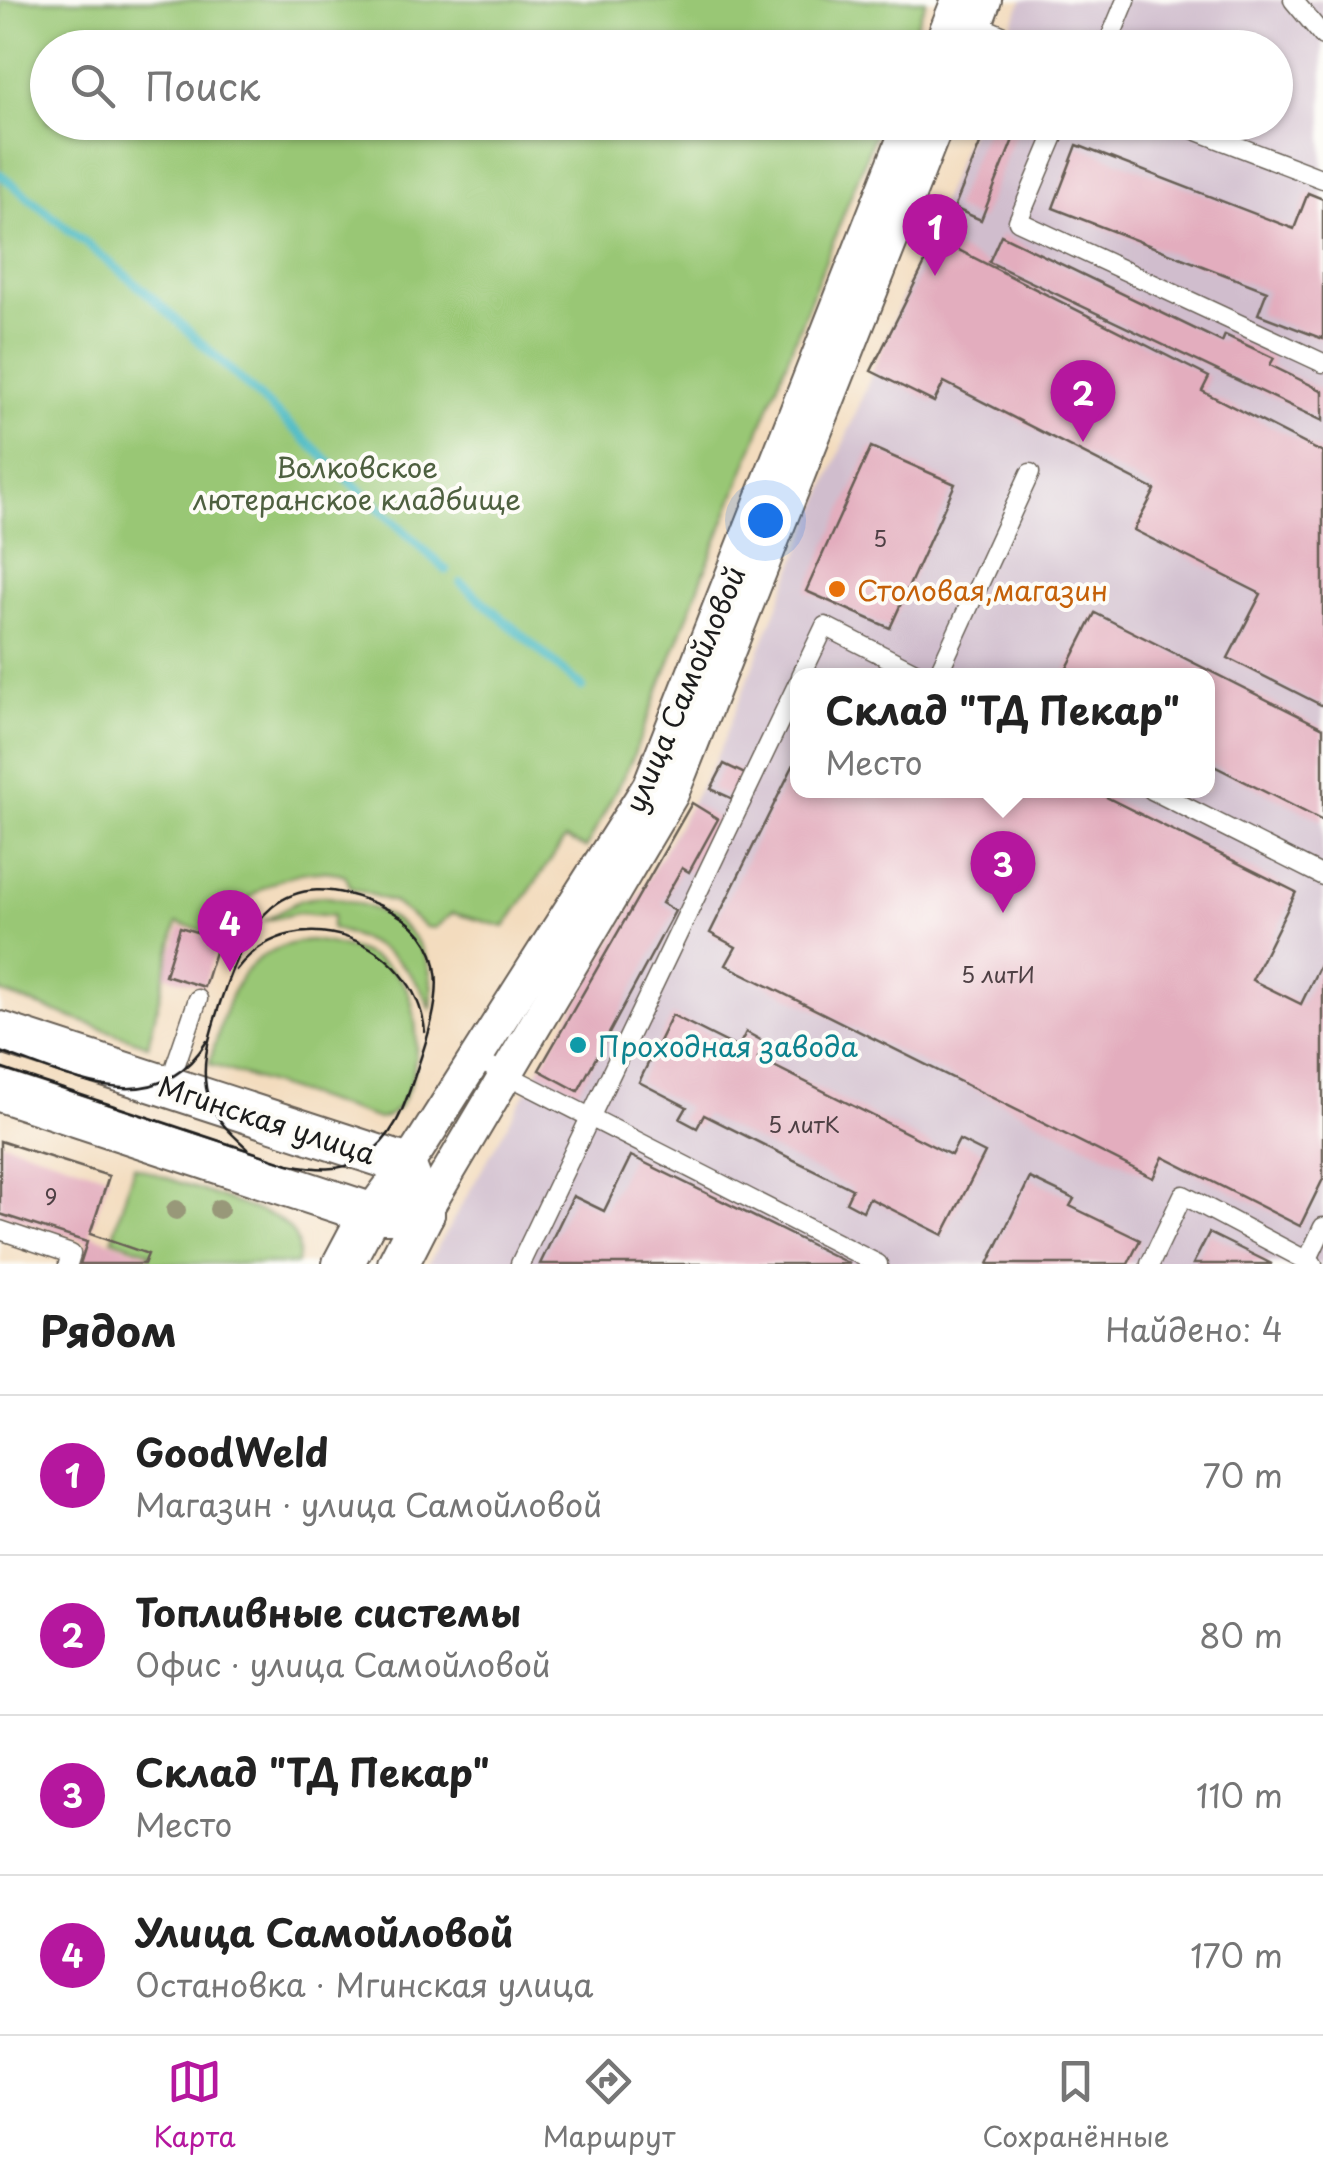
<!DOCTYPE html>
<html lang="ru">
<meta charset="utf-8">
<style>
:root{--surface:#fff;--page:#f6f6f6;--text:#222;--muted:#767676;--line:#e0e0e0;--accent:#b5179e}
body{margin:0;font-family:"Playpen Sans",sans-serif;background:var(--page);color:var(--text)}
.you{position:absolute;left:765px;top:520px;width:35px;height:35px;margin:-25px;border:8px solid #fff;border-radius:50%;background:#1a73e8;box-shadow:0 0 0 15px #1a73e833}
.badge{display:grid;place-items:center;width:65px;height:65px;border-radius:50%;background:var(--accent);color:#fff;font-size:32px;font-weight:700}
.pin{position:absolute;translate:-50% -82px;filter:drop-shadow(0 2px 5px #0008)}
.pin::after{content:'';position:absolute;top:52px;width:35px;height:30px;background:inherit;clip-path:polygon(0 0,100% 0,50% 100%)}
.popup{position:absolute;left:790px;top:668px;width:425px;height:130px;box-sizing:border-box;display:grid;place-content:center;border-radius:20px;background:var(--surface);filter:drop-shadow(0 2px 8px #0005);font-size:32px;white-space:nowrap;color:var(--muted)}
.popup b{font-size:38px;color:var(--text)}
.popup::after{content:'';position:absolute;left:50%;top:100%;margin-left:-20px;border:20px solid transparent;border-top-color:var(--surface)}
.list{margin:0;padding:0;list-style:none}
h2{display:flex;justify-content:space-between;align-items:center;height:130px;margin:0;padding:0 40px;font-size:42px}
h2 small{font-size:32px;font-weight:400;color:var(--muted)}
.list li{display:grid;grid-template-columns:65px 1fr auto;gap:30px;align-items:center;box-sizing:border-box;height:160px;padding:0 40px;border-top:2px solid var(--line)}
.list b{display:block;font-size:38px;white-space:nowrap}
.list p{margin:0;font-size:32px;white-space:nowrap;color:var(--muted)}
.list em{font-size:32px;font-style:normal;color:var(--muted)}
.icon{flex:none;width:55px;height:55px;fill:none;stroke:currentColor;stroke-width:2;stroke-linecap:round;stroke-linejoin:round}
.map{position:relative;flex:none;width:1323px;height:1264px;overflow:hidden}
.search{position:absolute;background:var(--surface);box-shadow:0 2px 8px #0004;left:30px;right:30px;top:30px;height:110px;display:flex;align-items:center;gap:25px;box-sizing:border-box;padding:0 35px;border-radius:55px;color:var(--muted);font-size:38px}
.sheet{height:770px;background:var(--surface)}
nav{display:flex;justify-content:space-around;align-items:center;box-sizing:border-box;height:140px;border-top:2px solid var(--line);background:var(--surface);font-size:28px;color:var(--muted)}
nav a{display:grid;justify-items:center;gap:5px}
nav .on{color:var(--accent)}
.map>svg:first-child{display:block}
.industrial{fill:#d0bdcd;fill-rule:evenodd}
.green{fill:#99c775;stroke:#5a7248;stroke-width:2.5}
.lines{fill:none;stroke-linecap:round;stroke-linejoin:round}
.stream{stroke:#4dbbc4;stroke-width:9}
.building{fill:#e3adbe}
.service-casing{stroke:#675f55;stroke-width:21}
.minor-casing{stroke:#675f55;stroke-width:36}
.tertiary-casing{stroke:#675f55;stroke-width:44}
.service{stroke:#fff;stroke-width:18}
.minor{stroke:#fff;stroke-width:32}
.tertiary{stroke:#fff;stroke-width:40}
.tram{stroke:#1c1c1c;stroke-width:2.5}
.tree{fill:#989879}
.food-dot{fill:#e8710a;stroke:#fdfcf7;stroke-width:4}
.culture-dot{fill:#0f9aa8;stroke:#fdfcf7;stroke-width:4}
.labels{text-anchor:middle;dominant-baseline:central;stroke-width:8;stroke-linejoin:round;paint-order:stroke}
.number-label{font-size:22px;fill:#4e4044}
.park-label{font-size:28px;fill:#4e6040;stroke:#fdfcf7}
.food-label{font-size:28px;fill:#c56008;stroke:#fdfcf7;text-anchor:start}
.street-label{font-size:28px;fill:#1c1c1c;stroke:#fdfcf7}
.culture-label{font-size:28px;fill:#0d838f;stroke:#fdfcf7;text-anchor:start}
</style>
<div class="map">
<svg width="1323" height="1264" viewBox="0 0 1323 1264">
<rect width="100%" height="100%" fill="#fdfcf7"/>
<filter id="ink" filterUnits="userSpaceOnUse"><feTurbulence type="fractalNoise" baseFrequency=".01" numOctaves="2"/><feDisplacementMap in="SourceGraphic" scale="20" xChannelSelector="R" yChannelSelector="G"/><feConvolveMatrix kernelMatrix="1 2 1 2 8 2 1 2 1" color-interpolation-filters="sRGB"/></filter>
<filter id="wash" filterUnits="userSpaceOnUse"><feTurbulence type="fractalNoise" baseFrequency=".0048" numOctaves="4" result="noise"/><feDisplacementMap in="SourceGraphic" scale="40" xChannelSelector="R" yChannelSelector="G"/><feGaussianBlur stdDeviation="2.25" result="paint"/><feColorMatrix in="noise" values="0 0 0 0 0 0 0 0 0 0 0 0 0 0 0 0 0 1.4 0 .05"/><feComposite in="paint" operator="in"/></filter>
<g filter="url(#wash)">
<rect width="100%" height="100%" fill="#f3dcbe"/>
<path class="industrial" d="M1022 0H1323V1264H428L715 761 973 123 1276 122V48L1003 47ZM798 676H1208V790H798Z"/>
<g class="green">
<path d="M0 0H926L908 47 48 48V122L879 123 632 759 586 848 565 839 505 927 452 913 435 928 426 927 393 902 351 888 345 875C300 860 238 891 222 936L177 923 148 1045 0 992Z"/>
<path d="M322 896C391 906 439 934 431 1010 411 961 380 943 331 928L333 916 298 913 264 921 300 900Z"/>
<path d="M310 940C342 944 381 954 402 981 425 1011 422 1111 379 1119L209 1064C229 1001 233 950 310 940Z"/>
<path d="M134 1166 275 1217C294 1230 301 1241 297 1264H147L150 1252 112 1239Z"/>
</g>
<g class="lines">
<g class="stream">
<polyline points="0,174 146,292 446,570"/>
<polyline points="461,583 582,687"/>
</g>
</g>
<g id="blocks">
<g class="building">
<polygon points="989,122 1020,122 981,220 954,208"/>
<polygon points="1077,145 1294,229 1308,193 1323,199 1323,339 1258,314 1267,291 1053,208"/>
<polygon points="1001,235 1222,342 1225,335 1274,358 1270,365 1323,391 1323,421 989,262"/>
<polygon points="937,239 1209,377 1202,391 1323,453 1323,706 1228,658 1261,594 1134,530 1155,490 944,382 934,402 871,371"/>
<polygon points="871,447 955,484 890,628 806,591"/>
<polygon points="1095,613 1323,728 1323,821 1208,763 1208,676 1063,676"/>
<polygon points="798,756 798,790 1092,790 1296,892 1252,980 1301,1004 1323,959 1323,1179 1300,1226 1163,1157 1153,1178 726,965 736,947 710,933"/>
<polygon points="724,764 745,774 733,799 711,789"/>
<polygon points="692,803 718,819 689,872 682,868 662,903 675,911 578,1091 539,1070"/>
<polygon points="180,927 219,939 204,987 165,975"/>
<polygon points="672,1015 738,1048 746,1032 766,1043 758,1058 951,1155 959,1140 985,1153 943,1235 869,1198 863,1211 846,1202 852,1189 704,1115 697,1128 680,1119 687,1107 639,1082"/>
<polygon points="0,1141 109,1176 90,1234 148,1254 144,1264 80,1264 87,1242 0,1214"/>
<polygon points="631,1156 850,1264 540,1264 573,1196 604,1211"/>
<polygon points="1030,1178 1074,1199 1070,1206 1140,1240 1128,1264 988,1264"/>
<polygon points="1209,1233 1272,1264 1193,1264"/>
</g>
</g>
</g>
<g filter="url(#ink)">
<use href="#blocks" fill-opacity="0" stroke="#675f55" stroke-width="2.5"/>
<g class="lines">
<g class="service-casing">
<g id="service">
<polyline points="1293,0 1323,36"/>
<polyline points="968,21 1033,48"/>
<polyline points="1106,48 1126,0"/>
<polyline points="1060,122 1018,221 1323,363"/>
<polyline points="1174,122 1323,179"/>
<polyline points="801,676 825,626 923,676"/>
<polyline points="937,676 1030,473"/>
<polyline points="1152,790 1323,876"/>
<polyline points="476,1059 878,1264"/>
<polyline points="168,1087 198,999"/>
<polyline points="0,1230 71,1254 68,1264"/>
<polyline points="1307,1261 1323,1227"/>
<polyline points="520,1264 798,683"/>
<polyline points="1150,1264 1183,1195 1313,1264"/>
</g>
</g>
<g class="minor-casing">
<g id="minor">
<polyline points="939,48 958,0"/>
<polyline points="967,48 985,0"/>
<polyline points="370,1213 418,1149 649,786 910,122"/>
<polyline points="424,1213 672,794 938,122"/>
</g>
</g>
<g class="tertiary-casing">
<g id="tertiary">
<polyline points="0,1032 405,1164 424,1213"/>
<polyline points="0,1091 370,1213 424,1213"/>
<polyline points="343,1264 370,1213"/>
<polyline points="398,1264 424,1213"/>
</g>
</g>
<use href="#service" class="service"/>
<use href="#minor" class="minor"/>
<use href="#tertiary" class="tertiary"/>
<g class="tram">
<path d="M236 970C295 893 417 942 425 1032"/>
<path d="M0 1052C72 1076 155 1125 207 1041"/>
<path d="M0 1068 289 1164C314 1169 341 1173 363 1158 396 1137 405 1104 417 1069 439 1005 459 940 381 906 279 860 247 921 219 1006 209 1037 198 1071 210 1102 218 1123 233 1135 248 1149"/>
</g>
</g>
<g class="tree">
<circle cx="219" cy="1209" r="10"/>
<circle cx="176" cy="1210" r="10"/>
</g>
</g>
<circle class="food-dot" cx="837" cy="589" r="10"/>
<circle class="culture-dot" cx="578" cy="1045" r="10"/>
<g class="labels">
<g class="number-label">
<text x="880" y="537">5</text>
<text x="998" y="973">5 литИ</text>
<text x="804" y="1123">5 литК</text>
<text x="51" y="1195">9</text>
</g>
<g class="park-label">
<text x="357" y="466">Волковское<tspan x="357" dy="32">лютеранское кладбище</tspan></text>
</g>
<g class="food-label">
<text x="857" y="589">Столовая,магазин</text>
</g>
<g class="street-label">
<text transform="translate(684 689) rotate(-67)">улица Самойловой</text>
<text transform="translate(267 1119) rotate(18)">Мгинская улица</text>
</g>
<g class="culture-label">
<text x="598" y="1045">Проходная завода</text>
</g>
</g>
</svg>
<div class="you"></div>
<div class="pin badge" style="left:935px;top:276px">1</div>
<div class="pin badge" style="left:1083px;top:442px">2</div>
<div class="pin badge" style="left:1003px;top:913px">3</div>
<div class="popup"><b>Склад &quot;ТД Пекар&quot;</b>Место</div>
<div class="pin badge" style="left:230px;top:972px">4</div>
<div class="search"><svg class="icon" aria-label="search" viewBox="0 0 24 24"><circle cx="10" cy="10" r="6"/><path d="M15 15l6 6"/></svg>Поиск</div>
</div>
<section class="sheet">
<h2>Рядом<small>Найдено: 4</small></h2>
<ul class="list">
<li><span class="badge">1</span><div><b>GoodWeld</b><p>Магазин · улица Самойловой</p></div><em>70 m</em></li>
<li><span class="badge">2</span><div><b>Топливные системы</b><p>Офис · улица Самойловой</p></div><em>80 m</em></li>
<li><span class="badge">3</span><div><b>Склад &quot;ТД Пекар&quot;</b><p>Место</p></div><em>110 m</em></li>
<li><span class="badge">4</span><div><b>Улица Самойловой</b><p>Остановка · Мгинская улица</p></div><em>170 m</em></li>
</ul>
</section>
<nav>
<a class="on"><svg class="icon" aria-label="map" viewBox="0 0 24 24"><path d="M3 6l6-2 6 2 6-2v14l-6 2-6-2-6 2zM9 4v14M15 6v14"/></svg>Карта</a>
<a><svg class="icon" aria-label="directions" viewBox="0 0 24 24"><path d="M12 3l9 9-9 9-9-9zM9 14v-3h6M13 9l2 2-2 2"/></svg>Маршрут</a>
<a><svg class="icon" aria-label="saved" viewBox="0 0 24 24"><path d="M7 4h10v16l-5-4-5 4z"/></svg>Сохранённые</a>
</nav>
